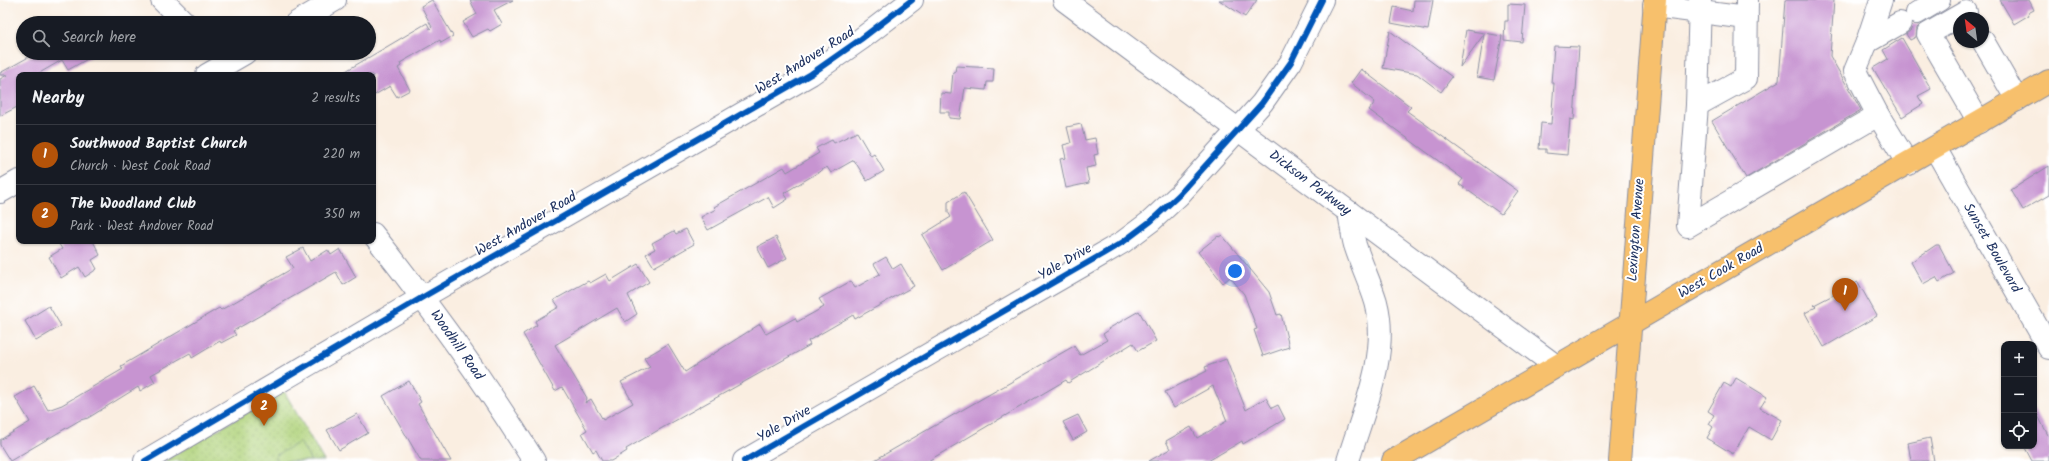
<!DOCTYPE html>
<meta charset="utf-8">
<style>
:root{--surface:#171b24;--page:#242831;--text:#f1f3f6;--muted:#9ea1a6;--line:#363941;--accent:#b45309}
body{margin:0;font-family:Kalam,sans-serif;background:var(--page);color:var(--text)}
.controls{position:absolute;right:12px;bottom:12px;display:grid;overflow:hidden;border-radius:8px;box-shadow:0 1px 3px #0004}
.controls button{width:36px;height:36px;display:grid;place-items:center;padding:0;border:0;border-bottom:1px solid var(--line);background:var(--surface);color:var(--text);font:20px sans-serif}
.compass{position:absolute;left:1953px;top:12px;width:36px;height:36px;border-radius:50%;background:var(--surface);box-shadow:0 1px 3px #0004;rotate:331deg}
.you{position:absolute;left:1235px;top:271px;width:14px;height:14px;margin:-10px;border:3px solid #fff;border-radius:50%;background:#1a73e8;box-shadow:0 0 0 6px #1a73e833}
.badge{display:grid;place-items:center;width:26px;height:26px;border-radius:50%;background:var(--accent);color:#fff;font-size:13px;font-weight:700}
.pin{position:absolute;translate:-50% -33px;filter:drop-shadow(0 1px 2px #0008)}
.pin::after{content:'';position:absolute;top:21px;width:14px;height:12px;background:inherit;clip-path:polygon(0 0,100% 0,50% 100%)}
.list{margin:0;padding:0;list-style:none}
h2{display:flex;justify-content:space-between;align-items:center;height:52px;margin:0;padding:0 16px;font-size:17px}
h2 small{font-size:13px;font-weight:400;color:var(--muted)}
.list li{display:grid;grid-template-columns:26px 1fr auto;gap:12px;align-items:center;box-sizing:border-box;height:60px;padding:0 16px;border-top:1px solid var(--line)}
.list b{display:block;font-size:15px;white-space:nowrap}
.list p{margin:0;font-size:13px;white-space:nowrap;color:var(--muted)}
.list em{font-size:13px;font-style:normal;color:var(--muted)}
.icon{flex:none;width:22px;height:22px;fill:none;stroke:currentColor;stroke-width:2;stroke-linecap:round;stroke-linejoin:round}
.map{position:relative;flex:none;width:2049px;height:461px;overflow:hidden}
.search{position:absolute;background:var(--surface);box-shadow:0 1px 3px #0004;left:16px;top:16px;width:360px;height:44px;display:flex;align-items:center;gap:10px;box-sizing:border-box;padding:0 14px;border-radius:22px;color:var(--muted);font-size:15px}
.panel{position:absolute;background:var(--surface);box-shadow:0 1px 3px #0004;left:16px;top:72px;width:360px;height:172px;border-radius:8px}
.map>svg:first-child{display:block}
.grass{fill:url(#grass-dots);stroke:#66816d}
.garden{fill:#b0d37c;stroke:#66816d}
.building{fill:#c794d1}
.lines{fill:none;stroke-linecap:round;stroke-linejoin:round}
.minor-casing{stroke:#8a8ea0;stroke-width:24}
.major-casing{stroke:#8a8ea0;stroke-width:24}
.minor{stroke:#fff;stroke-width:22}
.major{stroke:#f7c06c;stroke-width:22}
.cycleway-casing{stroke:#fff;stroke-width:8}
.cycleway{stroke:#0057b8;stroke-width:6}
.labels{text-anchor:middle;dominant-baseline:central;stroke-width:4;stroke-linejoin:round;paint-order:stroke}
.street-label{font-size:14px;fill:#1b2f5e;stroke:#fff}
</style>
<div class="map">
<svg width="2049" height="461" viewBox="0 0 2049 461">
<defs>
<pattern id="grass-dots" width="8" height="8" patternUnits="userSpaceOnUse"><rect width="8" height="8" fill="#b0d37c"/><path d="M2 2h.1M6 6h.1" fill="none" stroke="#97b56e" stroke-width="1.8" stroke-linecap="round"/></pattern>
</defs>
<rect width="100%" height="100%" fill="#fff"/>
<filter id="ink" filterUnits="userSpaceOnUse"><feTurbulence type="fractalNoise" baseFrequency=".025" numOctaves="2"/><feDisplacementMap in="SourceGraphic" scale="8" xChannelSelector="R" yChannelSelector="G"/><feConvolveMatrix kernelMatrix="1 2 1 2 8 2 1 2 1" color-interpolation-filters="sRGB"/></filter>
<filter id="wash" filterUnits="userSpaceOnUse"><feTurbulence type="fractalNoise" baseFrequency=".012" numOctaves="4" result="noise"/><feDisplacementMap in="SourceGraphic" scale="16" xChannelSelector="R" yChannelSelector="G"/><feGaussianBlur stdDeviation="0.9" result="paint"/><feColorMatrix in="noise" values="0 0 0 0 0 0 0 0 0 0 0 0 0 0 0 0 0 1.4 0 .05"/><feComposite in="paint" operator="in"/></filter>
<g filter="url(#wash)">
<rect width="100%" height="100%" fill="#faeee1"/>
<polygon class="grass" points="284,391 324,461 164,461"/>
<polygon class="garden" points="300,442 311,461 278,461 275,456"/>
<g id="blocks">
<g class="building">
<polygon points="432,0 453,36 441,43 440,40 400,63 401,66 398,68 410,90 397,97 390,86 373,96 373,75 339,75 427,23 430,29 432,27 421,6"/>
<polygon points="470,0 513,0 494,10 502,24 490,31 488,29 472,37 463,22 477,14"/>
<polygon points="1219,0 1257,0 1245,17"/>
<polygon points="1414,0 1433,0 1428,30 1391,23 1394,7 1413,11"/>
<polygon points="1785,0 1834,0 1830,56 1861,110 1746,178 1712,121 1779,81"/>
<polygon points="2000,0 2029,0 2034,10 2028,13 2029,15 2014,24"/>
<polygon points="1508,4 1525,5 1522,42 1504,40 1505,21 1508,21"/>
<polygon points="1912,24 1920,25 1917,28 1916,37 1910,40 1906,34 1911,30"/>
<polygon points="1466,30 1502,36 1494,80 1477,77 1484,34 1460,67"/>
<polygon points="1390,31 1452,77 1441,92 1417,74 1383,68"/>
<polygon points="1902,38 1931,89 1918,96 1923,104 1902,117 1873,68 1888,59 1883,50"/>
<polygon points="1554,46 1579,47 1574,120 1570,119 1567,155 1546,153 1546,149 1539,149 1541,123 1551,124 1554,83 1551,83"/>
<polygon points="36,53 98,53 68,70 62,60 36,75 19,75 19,106 0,116 0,79 7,75 0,75 0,73"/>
<polygon points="956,66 994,68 993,82 987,82 986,90 965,88 960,119 949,118 949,112 940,112 941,93 951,94 953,72 955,72"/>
<polygon points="1361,69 1411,107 1407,111 1518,191 1501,214 1459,184 1463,179 1369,110 1375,102 1351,83"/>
<polygon points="1081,124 1085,140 1095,138 1098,154 1094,155 1096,166 1086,168 1089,183 1066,188 1060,159 1066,158 1063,145 1071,143 1067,127"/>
<polygon points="857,132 871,156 874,154 884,171 867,181 854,160 831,173 827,167 784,193 788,199 774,208 768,197 708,230 701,217 716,209 714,207 784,167 787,172 819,153 816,148 832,140 834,143"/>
<polygon points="2049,166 2049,195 2023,210 2011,190"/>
<polygon points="964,192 993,240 943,270 922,235 951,217 948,212 948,202"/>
<polygon points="686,229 694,244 654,267 646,254 655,249 652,243 674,231 676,234"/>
<polygon points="1222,235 1269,292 1277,315 1281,314 1289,347 1263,356 1254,330 1257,329 1244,294 1230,277 1223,283 1198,252 1218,236 1219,237"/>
<polygon points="776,237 787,258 768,268 757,247"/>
<polygon points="57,241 93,241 100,255 92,260 97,269 85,277 79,267 61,278 49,257 62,249"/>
<polygon points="1936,245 1939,245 1954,273 1939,282 1936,277 1923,284 1911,262"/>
<polygon points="303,248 310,261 328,250 331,255 340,249 356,277 343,285 336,272 233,331 236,335 221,343 220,341 192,358 190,353 151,375 155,382 140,391 138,387 88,418 80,420 10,461 0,445 0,440 30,422 15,397 34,386 48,410 62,405 123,369 121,366 219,308 221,310 293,268 286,257"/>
<polygon points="886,257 893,269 901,264 914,286 855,319 853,315 808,341 810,345 655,432 626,449 627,451 611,461 602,461 596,450 593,452 582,433 587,430 562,387 555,391 523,334 537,325 535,321 559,307 554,300 588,281 590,283 606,274 610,281 638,264 649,282 628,295 637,314 625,322 617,308 555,345 587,398 585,403 591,399 603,420 633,403 621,382 650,367 644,358 668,344 685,372 760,324 766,334 795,318 797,322 824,307 819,299 851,281 855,288 880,274 874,264"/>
<polygon points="1858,282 1877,316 1824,347 1805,313 1816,307 1814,305"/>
<polygon points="49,306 61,326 36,341 25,321"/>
<polygon points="1139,311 1156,341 1138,351 1133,343 1068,383 1066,380 928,461 873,461 1074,346 1080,355 1107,340 1103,334 1109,330 1108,329"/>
<polygon points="1226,359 1246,410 1266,398 1272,408 1278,405 1285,419 1243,444 1242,441 1208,461 1149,461 1170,449 1166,441 1191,427 1197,438 1227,421 1213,386 1174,408 1165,392 1207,371 1205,367"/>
<polygon points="1736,378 1767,397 1760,408 1782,420 1771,440 1749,427 1733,454 1707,438 1713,427 1709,424 1714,415 1708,411 1724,383 1731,387"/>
<polygon points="409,381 421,402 418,404 451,461 421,461 383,396"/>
<polygon points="2034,408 2049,437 2049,461 2032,461 2024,446 2034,446"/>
<polygon points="357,414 368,433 339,450 327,430"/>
<polygon points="1078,415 1087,432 1073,440 1063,422"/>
<polygon points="1930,438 1934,461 1911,461 1908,443"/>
</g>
</g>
</g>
<g filter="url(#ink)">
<use href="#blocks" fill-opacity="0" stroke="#8a8ea0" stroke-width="1"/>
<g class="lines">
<g class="minor-casing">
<g id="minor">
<polyline points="162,0 185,23"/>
<polyline points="1064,0 1556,366"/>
<polyline points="1700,0 1697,105 1746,78 1747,0"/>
<polyline points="1654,6 1747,18"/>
<polyline points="1966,12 1928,34 1979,122"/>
<polyline points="1917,13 1939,0"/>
<polyline points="296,23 335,0"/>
<polyline points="1983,41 2017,100"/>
<polyline points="1867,42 1900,23"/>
<polyline points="207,75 245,53"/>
<polyline points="1697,105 1688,226 1878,115 1908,164"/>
<polyline points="1878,115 1855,71 1867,42 1881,0"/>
<polyline points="1935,148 2049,348"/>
<polyline points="0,192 19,181"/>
<path d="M373 234C431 307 485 382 534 461"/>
<polyline points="145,461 423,297 811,74 861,39 912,0"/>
<polyline points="744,461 1094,259 1123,242 1151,221 1179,195 1262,103 1291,62 1322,0"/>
<path d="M1348 461C1363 411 1390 354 1376 302 1370 282 1361 264 1355 245 1352 234 1351 223 1349 212"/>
</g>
</g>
<g class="major-casing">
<g id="major">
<polyline points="1393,461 2049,81"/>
<polyline points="1620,461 1655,0"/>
</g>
</g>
<use href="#minor" class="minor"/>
<use href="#major" class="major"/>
<g class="cycleway-casing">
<g id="cycleway">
<polyline points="145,461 423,297 811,74 861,39 912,0"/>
<polyline points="744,461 1094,259 1123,242 1151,221 1179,195 1262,103 1291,62 1322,0"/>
</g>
</g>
<use href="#cycleway" class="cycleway"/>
</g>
</g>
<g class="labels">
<g class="street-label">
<text transform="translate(805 61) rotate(-32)">West Andover Road</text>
<text transform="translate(1310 183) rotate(37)">Dickson Parkway</text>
<text transform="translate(526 224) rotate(-30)">West Andover Road</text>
<text transform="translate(1636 230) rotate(-86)">Lexington Avenue</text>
<text transform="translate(1992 248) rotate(60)">Sunset Boulevard</text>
<text transform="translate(1065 262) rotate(-30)">Yale Drive</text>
<text transform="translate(1721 271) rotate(-30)">West Cook Road</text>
<text transform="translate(457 345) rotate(55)">Woodhill Road</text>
<text transform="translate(784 424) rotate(-30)">Yale Drive</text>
</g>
</g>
</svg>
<div class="controls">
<button>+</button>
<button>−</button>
<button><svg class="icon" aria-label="locate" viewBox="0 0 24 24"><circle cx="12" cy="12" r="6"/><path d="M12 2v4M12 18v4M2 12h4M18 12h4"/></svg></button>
</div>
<svg class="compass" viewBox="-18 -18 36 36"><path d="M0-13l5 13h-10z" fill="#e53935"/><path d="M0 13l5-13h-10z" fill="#9ea1a6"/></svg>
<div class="you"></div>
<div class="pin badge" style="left:1845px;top:311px">1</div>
<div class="pin badge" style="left:264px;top:426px">2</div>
<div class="search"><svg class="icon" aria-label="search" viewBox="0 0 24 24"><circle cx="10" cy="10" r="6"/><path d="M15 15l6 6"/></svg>Search here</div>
<section class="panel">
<h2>Nearby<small>2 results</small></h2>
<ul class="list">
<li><span class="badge">1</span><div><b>Southwood Baptist Church</b><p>Church · West Cook Road</p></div><em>220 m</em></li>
<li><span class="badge">2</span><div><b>The Woodland Club</b><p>Park · West Andover Road</p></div><em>350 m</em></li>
</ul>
</section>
</div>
